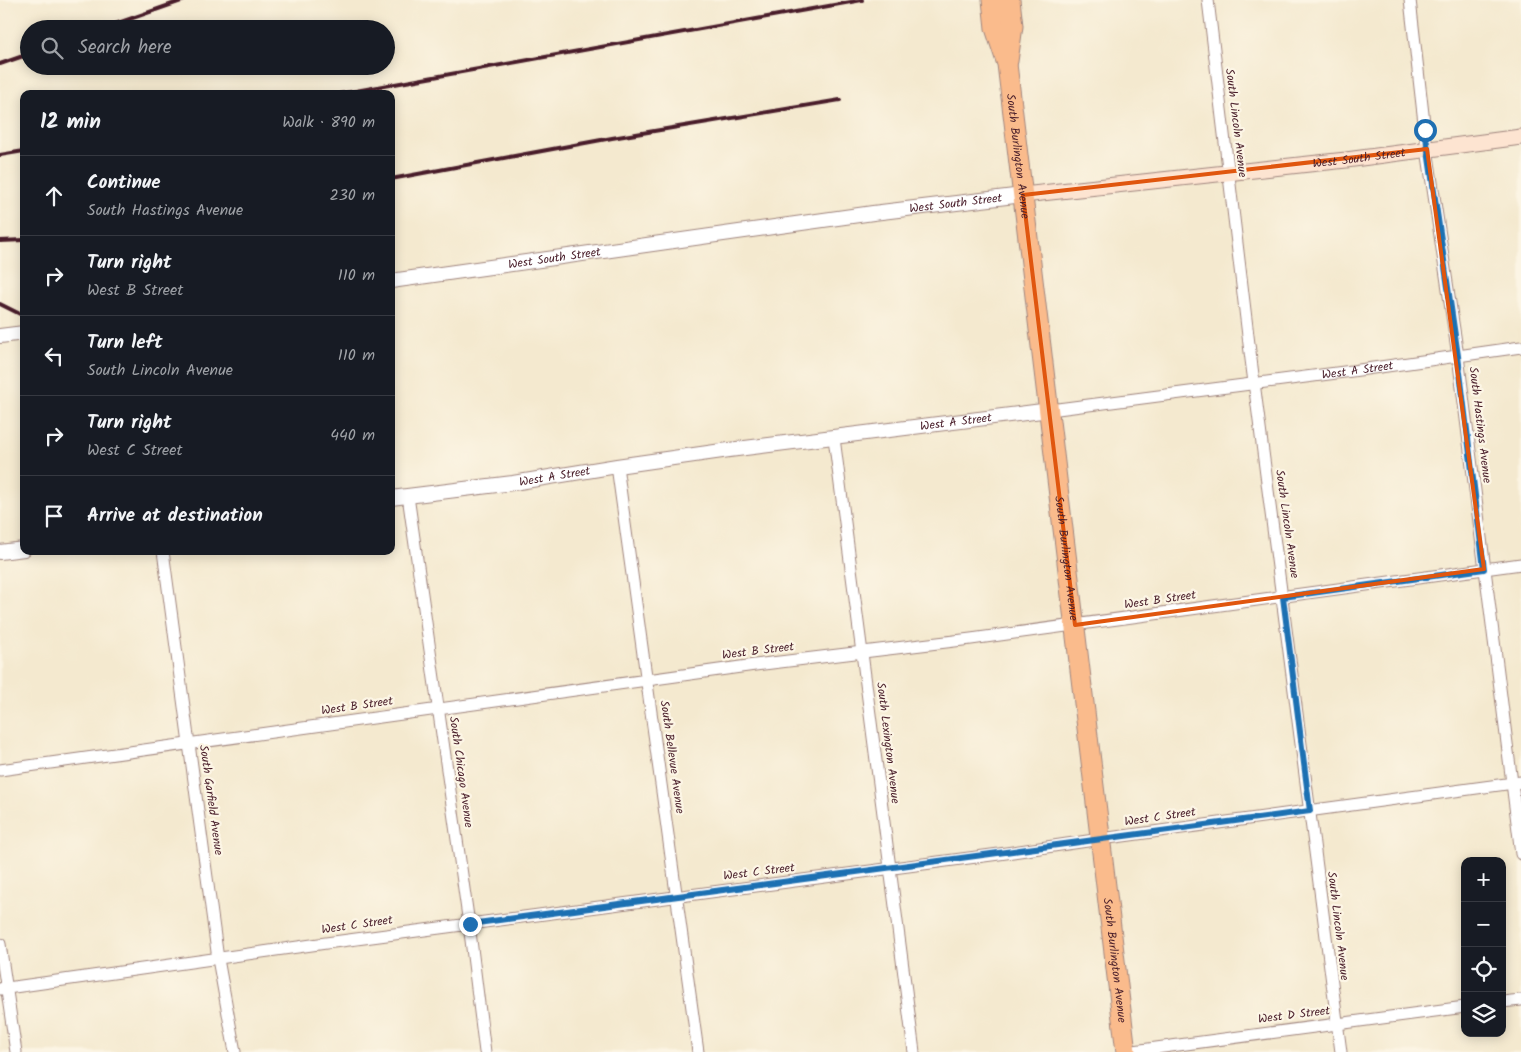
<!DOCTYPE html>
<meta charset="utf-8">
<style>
:root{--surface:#171b24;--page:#20242c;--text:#f1f3f6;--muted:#9ea1a6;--line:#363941}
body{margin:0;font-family:Kalam,sans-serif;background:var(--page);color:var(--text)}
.controls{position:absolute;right:15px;bottom:15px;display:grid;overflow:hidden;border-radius:10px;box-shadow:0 2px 12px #0003}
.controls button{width:45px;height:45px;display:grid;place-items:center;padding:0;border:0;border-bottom:1px solid var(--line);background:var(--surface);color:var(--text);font:25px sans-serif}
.stop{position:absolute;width:15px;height:15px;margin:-11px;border:4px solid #1f6fb2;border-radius:50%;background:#fff}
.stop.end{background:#1f6fb2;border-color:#fff;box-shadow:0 1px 5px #0008}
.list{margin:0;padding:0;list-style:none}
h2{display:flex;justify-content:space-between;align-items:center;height:65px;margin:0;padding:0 20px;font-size:21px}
h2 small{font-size:16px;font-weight:400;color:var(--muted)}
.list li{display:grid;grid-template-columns:32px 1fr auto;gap:15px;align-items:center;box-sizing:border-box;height:80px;padding:0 20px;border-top:1px solid var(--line)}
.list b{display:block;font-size:19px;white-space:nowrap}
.list p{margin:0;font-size:16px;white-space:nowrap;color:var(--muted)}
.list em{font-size:16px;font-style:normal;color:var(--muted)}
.icon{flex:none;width:28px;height:28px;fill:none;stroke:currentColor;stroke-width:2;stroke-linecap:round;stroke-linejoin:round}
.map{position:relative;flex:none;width:1521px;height:1052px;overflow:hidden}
.search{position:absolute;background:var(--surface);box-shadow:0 2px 12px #0003;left:20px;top:20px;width:375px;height:55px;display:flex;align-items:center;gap:12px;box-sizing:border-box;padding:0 18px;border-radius:28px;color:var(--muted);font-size:19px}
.panel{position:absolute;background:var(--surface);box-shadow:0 2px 12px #0003;left:20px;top:90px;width:375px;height:465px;border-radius:10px}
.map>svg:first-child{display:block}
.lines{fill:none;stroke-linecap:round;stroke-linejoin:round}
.minor-casing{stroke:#9f847d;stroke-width:13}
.tertiary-casing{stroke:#9f847d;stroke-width:16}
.secondary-casing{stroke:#9f847d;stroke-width:17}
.trunk-casing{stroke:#9f847d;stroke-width:21}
.minor{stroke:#fff;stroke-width:11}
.tertiary{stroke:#fff;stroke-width:14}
.secondary{stroke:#fde4d1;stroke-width:15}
.trunk{stroke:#fabb8c;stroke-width:19}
.rail{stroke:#4a1f2b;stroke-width:4}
.route{stroke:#1f6fb2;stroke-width:6}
.marked{fill:none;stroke:#e0560e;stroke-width:4;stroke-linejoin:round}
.labels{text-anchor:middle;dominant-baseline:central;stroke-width:4.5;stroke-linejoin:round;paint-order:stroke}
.street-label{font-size:12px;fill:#4a1f2b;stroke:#fcf5e5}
</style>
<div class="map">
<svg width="1521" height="1052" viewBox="0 0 1521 1052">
<rect width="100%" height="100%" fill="#fcf5e5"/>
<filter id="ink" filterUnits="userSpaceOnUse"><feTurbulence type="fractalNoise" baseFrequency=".02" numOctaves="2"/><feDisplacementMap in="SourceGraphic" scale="10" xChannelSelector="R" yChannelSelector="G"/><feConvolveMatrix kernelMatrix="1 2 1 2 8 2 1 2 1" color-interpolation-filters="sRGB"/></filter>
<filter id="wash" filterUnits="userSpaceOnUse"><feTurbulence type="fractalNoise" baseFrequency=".0096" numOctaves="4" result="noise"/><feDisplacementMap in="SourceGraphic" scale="20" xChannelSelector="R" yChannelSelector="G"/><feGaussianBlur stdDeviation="1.12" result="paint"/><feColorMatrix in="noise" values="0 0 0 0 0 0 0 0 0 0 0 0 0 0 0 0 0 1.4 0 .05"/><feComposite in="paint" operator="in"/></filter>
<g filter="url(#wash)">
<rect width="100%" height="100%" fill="#f4e9cf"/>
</g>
<g filter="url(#ink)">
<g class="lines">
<g class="minor-casing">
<g id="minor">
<polyline points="1208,0 1249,344 1341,1052"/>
<polyline points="1410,0 1427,149 1458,356 1521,854"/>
<path id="s1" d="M1050 410 1352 371 1521 347"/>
<polyline points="834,438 914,1052"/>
<polyline points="617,466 698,1052"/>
<polyline points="408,496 469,924 485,1052"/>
<polyline points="163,551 218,959 235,1052"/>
<polyline points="0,770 755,665 971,639 1521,564"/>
<polyline points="0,944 16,1052"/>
<polyline points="0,989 326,943 999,854 1101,839 1521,782"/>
<polyline points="1502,1002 1521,1000"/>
<polyline points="1126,1052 1465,1007"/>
</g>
</g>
<g class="tertiary-casing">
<g id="tertiary">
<path id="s2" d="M391 281 873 213 1023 195"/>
<polyline points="0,336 24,333"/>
<path id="s3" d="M391 498 513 483 617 466 729 450 1050 410"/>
<polyline points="0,552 24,549"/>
</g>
</g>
<g class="secondary-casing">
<g id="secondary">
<path id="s4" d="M1023 195 1346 160 1521 137"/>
</g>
</g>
<g class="trunk-casing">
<g id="trunk">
<path id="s5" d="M992 0 995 28 1007 64 1126 1052"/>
<polyline points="1008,61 1013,26 1010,0"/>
</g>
</g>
<use href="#minor" class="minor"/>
<use href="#tertiary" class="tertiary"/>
<use href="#secondary" class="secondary"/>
<use href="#trunk" class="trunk"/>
<g class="rail">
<polyline points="101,29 184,0"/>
<polyline points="0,64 29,54"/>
<polyline points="339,94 862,0"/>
<polyline points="0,155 24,151"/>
<polyline points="391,179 612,138 840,100"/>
<polyline points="0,241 24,240"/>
<polyline points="0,304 24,316"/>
</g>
</g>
</g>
<g class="lines" filter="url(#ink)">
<path class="route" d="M470 924C750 887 1030 849 1310 811L1283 597 1484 569 1458 356 1425 130"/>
</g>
<path class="marked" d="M1427 149 1484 569 1075 625 1023 195Z"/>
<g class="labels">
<g class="street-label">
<text transform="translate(1236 123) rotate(83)">South Lincoln Avenue</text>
<text stroke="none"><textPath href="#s5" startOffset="159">South Burlington Avenue</textPath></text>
<text stroke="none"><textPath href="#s4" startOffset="338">West South Street</textPath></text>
<text stroke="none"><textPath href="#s2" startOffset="570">West South Street</textPath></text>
<text stroke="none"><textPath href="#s2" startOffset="165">West South Street</textPath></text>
<text stroke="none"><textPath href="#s1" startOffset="310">West A Street</textPath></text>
<text stroke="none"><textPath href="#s3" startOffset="570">West A Street</textPath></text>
<text transform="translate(1480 425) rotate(83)">South Hastings Avenue</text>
<text stroke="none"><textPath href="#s3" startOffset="165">West A Street</textPath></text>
<text transform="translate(1287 524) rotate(82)">South Lincoln Avenue</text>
<text stroke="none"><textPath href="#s5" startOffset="564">South Burlington Avenue</textPath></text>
<text transform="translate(1160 600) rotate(-8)">West B Street</text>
<text transform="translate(758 651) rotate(-7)">West B Street</text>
<text transform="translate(357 706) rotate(-8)">West B Street</text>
<text transform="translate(888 743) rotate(83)">South Lexington Avenue</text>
<text transform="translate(672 757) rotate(82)">South Bellevue Avenue</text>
<text transform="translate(461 772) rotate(82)">South Chicago Avenue</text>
<text transform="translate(211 800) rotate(82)">South Garfield Avenue</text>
<text transform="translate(1160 817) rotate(-8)">West C Street</text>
<text transform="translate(759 872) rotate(-7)">West C Street</text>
<text transform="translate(357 925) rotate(-8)">West C Street</text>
<text transform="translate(1338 926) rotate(83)">South Lincoln Avenue</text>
<text stroke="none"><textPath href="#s5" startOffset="969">South Burlington Avenue</textPath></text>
<text transform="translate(1294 1015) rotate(-7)">West D Street</text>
</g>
</g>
</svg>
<div class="controls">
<button>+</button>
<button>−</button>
<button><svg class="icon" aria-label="locate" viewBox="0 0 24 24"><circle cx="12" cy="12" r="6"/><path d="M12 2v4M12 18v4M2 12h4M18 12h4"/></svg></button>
<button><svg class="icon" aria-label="layers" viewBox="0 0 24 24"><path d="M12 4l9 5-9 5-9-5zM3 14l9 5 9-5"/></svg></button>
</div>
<div class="stop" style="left:1425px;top:130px"></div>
<div class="stop end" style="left:470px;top:924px"></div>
<div class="search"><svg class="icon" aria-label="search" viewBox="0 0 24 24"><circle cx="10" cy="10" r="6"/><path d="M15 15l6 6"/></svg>Search here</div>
<section class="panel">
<h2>12 min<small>Walk · 890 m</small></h2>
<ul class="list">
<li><svg class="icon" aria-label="ahead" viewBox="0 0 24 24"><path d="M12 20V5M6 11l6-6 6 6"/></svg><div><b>Continue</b><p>South Hastings Avenue</p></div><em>230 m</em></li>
<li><svg class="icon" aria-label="right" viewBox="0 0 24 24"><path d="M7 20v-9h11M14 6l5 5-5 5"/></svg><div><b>Turn right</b><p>West B Street</p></div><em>110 m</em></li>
<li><svg class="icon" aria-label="left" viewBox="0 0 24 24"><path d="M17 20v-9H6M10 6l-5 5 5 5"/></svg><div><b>Turn left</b><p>South Lincoln Avenue</p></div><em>110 m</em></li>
<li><svg class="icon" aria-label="right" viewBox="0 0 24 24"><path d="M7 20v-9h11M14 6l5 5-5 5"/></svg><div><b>Turn right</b><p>West C Street</p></div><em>440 m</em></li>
<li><svg class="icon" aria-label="arrive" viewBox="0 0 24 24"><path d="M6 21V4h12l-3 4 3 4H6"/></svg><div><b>Arrive at destination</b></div></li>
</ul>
</section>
</div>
